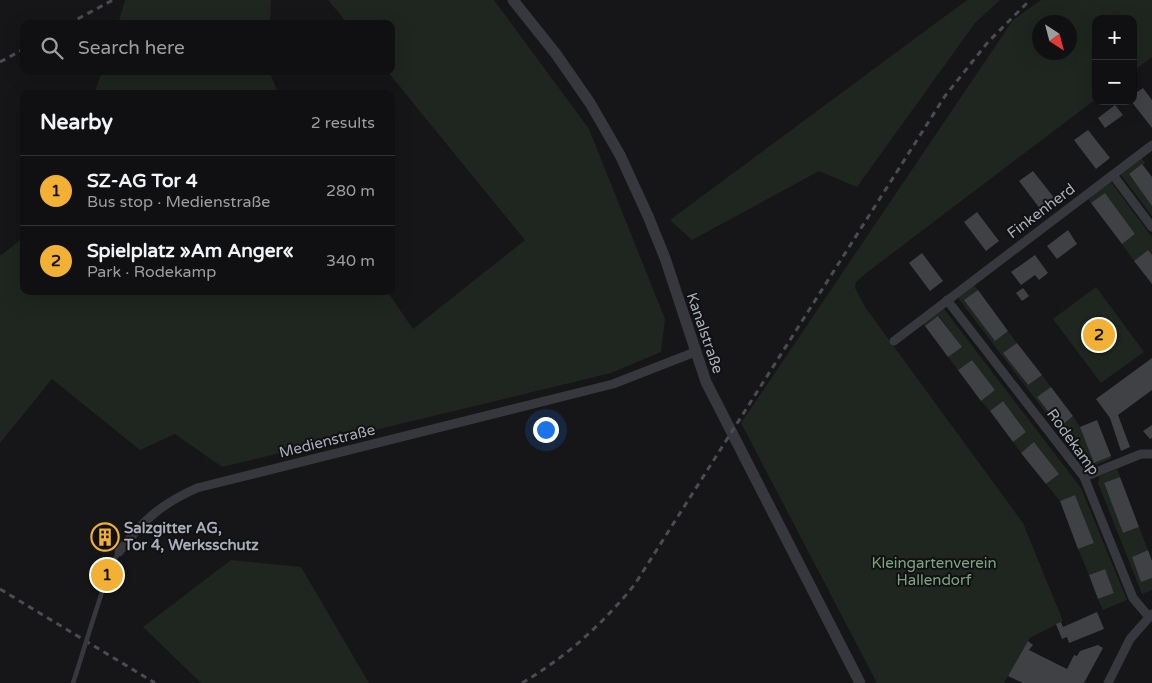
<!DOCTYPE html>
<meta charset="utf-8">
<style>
:root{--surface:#101012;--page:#19191b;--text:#f1f3f6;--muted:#9c9d9f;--line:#303032;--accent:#f2b134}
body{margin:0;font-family:"Varela Round",sans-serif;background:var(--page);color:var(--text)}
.controls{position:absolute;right:15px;top:15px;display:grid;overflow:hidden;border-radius:10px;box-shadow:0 5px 20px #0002}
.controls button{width:45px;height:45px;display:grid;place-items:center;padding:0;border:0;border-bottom:1px solid var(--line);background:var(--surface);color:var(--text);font:25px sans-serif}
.compass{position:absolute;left:1032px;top:15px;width:45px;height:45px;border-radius:50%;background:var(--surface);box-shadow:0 5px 20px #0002;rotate:144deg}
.you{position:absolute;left:545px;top:429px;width:18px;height:18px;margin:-12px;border:4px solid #fff;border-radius:50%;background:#1a73e8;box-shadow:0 0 0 8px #1a73e833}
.badge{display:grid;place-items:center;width:32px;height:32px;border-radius:50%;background:var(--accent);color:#111;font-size:16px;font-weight:700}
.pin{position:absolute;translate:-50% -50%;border:2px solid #fff;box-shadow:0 1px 5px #0006}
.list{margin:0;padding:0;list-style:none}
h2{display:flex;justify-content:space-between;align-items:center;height:65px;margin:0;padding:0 20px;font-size:21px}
h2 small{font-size:16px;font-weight:400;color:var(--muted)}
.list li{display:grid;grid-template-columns:32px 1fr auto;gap:15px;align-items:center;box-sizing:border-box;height:70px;padding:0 20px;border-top:1px solid var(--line)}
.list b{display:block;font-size:19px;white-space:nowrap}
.list p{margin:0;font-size:16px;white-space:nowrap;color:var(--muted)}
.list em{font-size:16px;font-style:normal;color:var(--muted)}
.icon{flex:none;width:28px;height:28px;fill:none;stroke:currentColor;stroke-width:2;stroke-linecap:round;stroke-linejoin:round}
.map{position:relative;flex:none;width:1152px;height:683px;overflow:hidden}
.search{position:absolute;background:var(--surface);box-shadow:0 5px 20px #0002;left:20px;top:20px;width:375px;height:55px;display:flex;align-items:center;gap:12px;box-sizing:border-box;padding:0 18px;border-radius:10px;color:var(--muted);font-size:19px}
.panel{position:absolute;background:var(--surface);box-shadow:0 5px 20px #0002;left:20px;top:90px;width:375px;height:205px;border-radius:10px}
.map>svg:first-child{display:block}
.green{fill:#1e261f;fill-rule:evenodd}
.building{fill:#404145}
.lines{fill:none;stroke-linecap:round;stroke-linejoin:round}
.service{stroke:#37383d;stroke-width:4.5}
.minor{stroke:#37383d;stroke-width:9}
.tertiary{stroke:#37383d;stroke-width:11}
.rail{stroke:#4a4c52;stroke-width:3;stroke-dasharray:6 5;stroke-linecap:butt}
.service-bridge{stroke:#37383d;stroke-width:4.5}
.labels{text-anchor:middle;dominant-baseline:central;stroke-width:4;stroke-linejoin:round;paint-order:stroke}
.street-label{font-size:15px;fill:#a8adb8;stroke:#111113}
.poi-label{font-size:15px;font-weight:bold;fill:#a8adb8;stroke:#111113;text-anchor:start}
.park-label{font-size:15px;fill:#7fa381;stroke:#111113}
</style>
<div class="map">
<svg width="1152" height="683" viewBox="0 0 1152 683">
<rect width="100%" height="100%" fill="#161618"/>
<g class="green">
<polygon points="125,0 271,0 270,24 118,24"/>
<polygon points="328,0 494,0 589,129 665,319 661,352 611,373 222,467 175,434 140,450 52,379 0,443 0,256 24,237 24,291 387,291 413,329 525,240 387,71 391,71 391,24 348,24"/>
<polygon points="967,0 1000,0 975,23 857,187 819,171 692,240 670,220"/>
<path d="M1041 0H1152V57L1133 71V19H1096V99L865 274 856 282 855 288 865 307 1023 523 1063 621 1030 638 1004 683H877L741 423 1013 20ZM1040 22H1070V52H1040Z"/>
<polygon points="102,71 269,71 279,94 94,94"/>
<polygon points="1139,155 1145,163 1129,175 1152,204 1152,216 1118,171"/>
<polygon points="1108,178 1152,237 1152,255 1148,250 1134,261 1122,244 1135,234 1105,193 1091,203 1085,195"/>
<polygon points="971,282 978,290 965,300 995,341 1008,331 1017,343 1004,353 1027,385 1042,375 1051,387 1037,397 1059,426 1073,416 1080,427 1094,462 1111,456 1111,459 1091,467 1086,465 1072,435 1065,438 955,294"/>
<polygon points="1096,287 1144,352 1101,383 1053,319"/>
<polygon points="941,305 1081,488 1127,600 1103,610 1098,599 1114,593 1105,569 1089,575 1078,549 1094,543 1075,495 1060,501 1046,484 1059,474 1035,443 1021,453 1013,442 1026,432 1003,401 990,411 981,401 995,390 972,360 958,370 948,357 961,346 939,316 925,326 920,321"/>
<polygon points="1117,469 1120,477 1104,484 1123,533 1139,527 1148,550 1132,557 1141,581 1152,578 1152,590 1142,594 1098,483 1100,476"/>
<polygon points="231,560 301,567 369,683 201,683 143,627"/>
</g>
<g class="building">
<polygon points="1143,88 1152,100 1152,128 1131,101 1133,101 1133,95"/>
<polygon points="1115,105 1123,115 1105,128 1098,118"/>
<polygon points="1088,130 1110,158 1096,169 1074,140"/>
<polygon points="1142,164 1152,177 1152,206 1129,174"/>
<polygon points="1033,171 1055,199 1041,210 1019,181"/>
<polygon points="1105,193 1135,234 1122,244 1091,203"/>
<polygon points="977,212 999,241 986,251 964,222"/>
<polygon points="1068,230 1077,244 1057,259 1047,246"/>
<polygon points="1148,250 1152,255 1152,284 1134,261"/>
<polygon points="922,253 943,281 930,291 909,263"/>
<polygon points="1035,255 1048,273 1039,280 1035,275 1021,285 1011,272"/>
<polygon points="1023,288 1029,296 1022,301 1016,293"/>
<polygon points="978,290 1008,331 995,341 964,300"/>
<polygon points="938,316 962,347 948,357 925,326"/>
<polygon points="1017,343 1042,375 1028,385 1003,353"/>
<polygon points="1152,358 1152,390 1118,415 1130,447 1121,451 1110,418 1096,399"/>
<polygon points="972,360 995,390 981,401 958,370"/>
<polygon points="1051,387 1073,416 1060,427 1037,397"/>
<polygon points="1003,401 1026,432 1013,442 990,411"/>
<polygon points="1097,420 1111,456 1094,463 1080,427"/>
<polygon points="1152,425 1152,438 1150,439 1143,431"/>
<polygon points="1034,442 1059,474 1046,484 1021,453"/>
<polygon points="1120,477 1139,527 1123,533 1104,483"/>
<polygon points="1075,495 1094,543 1078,549 1060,501"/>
<polygon points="107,523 117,531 104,552 92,544"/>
<polygon points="1148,550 1152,561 1152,578 1141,582 1132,557"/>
<polygon points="1105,569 1114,593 1098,599 1089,575"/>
<polygon points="1097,612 1104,629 1069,643 1067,637 1062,639 1056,624 1061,622 1063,627"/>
<polygon points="1028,641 1033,645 1029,650 1067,669 1074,655 1077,656 1080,651 1098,645 1103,648 1084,683 1023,683 1008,676"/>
</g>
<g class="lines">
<g class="service">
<polyline points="92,623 110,567 119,552"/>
<polyline points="73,683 76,674"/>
</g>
<g class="minor">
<polyline points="1113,175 1152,227"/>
<polyline points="947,300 1084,477 1133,598 1149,617"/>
<polyline points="894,341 1152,145"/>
<polyline points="1084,477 1141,454 1152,454"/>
<path d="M119 552C143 520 161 504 197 488L613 384 695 352"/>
<polyline points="1108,683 1130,639 1152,614"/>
</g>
<polyline class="tertiary" points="513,0 556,54 590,103 620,155 648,216 665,258 706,382 860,683"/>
<g class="rail">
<polyline points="68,24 113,0"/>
<polyline points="0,62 24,49"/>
<polyline points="0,589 155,683"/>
<path d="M522 683C566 657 603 624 635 584L945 96 988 42 1030 0"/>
</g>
<polyline class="service-bridge" points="76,674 92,623"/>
</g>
<defs>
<g id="building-ring" transform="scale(1.4375)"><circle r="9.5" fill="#111113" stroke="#f2b134" stroke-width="1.5"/><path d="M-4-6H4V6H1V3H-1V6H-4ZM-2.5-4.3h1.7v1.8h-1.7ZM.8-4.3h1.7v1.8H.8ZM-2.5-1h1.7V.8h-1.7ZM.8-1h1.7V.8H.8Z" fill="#f2b134"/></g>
</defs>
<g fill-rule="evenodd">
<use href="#building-ring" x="105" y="537"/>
</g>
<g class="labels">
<g class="street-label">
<text transform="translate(1041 211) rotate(-37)">Finkenherd</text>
<text transform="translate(705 333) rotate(71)">Kanalstraße</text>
<text transform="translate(327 441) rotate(-14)">Medienstraße</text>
<text transform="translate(1073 442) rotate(54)">Rodekamp</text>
</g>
<g class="poi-label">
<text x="124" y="528">Salzgitter AG,<tspan x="124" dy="17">Tor 4, Werksschutz</tspan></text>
</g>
<g class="park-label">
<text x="934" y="563">Kleingartenverein<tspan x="934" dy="17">Hallendorf</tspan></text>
</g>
</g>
</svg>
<div class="controls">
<button>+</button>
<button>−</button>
</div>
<svg class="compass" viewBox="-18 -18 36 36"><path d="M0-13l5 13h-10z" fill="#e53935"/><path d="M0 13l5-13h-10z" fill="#9c9d9f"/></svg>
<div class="you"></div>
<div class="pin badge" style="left:107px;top:575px">1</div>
<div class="pin badge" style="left:1099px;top:335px">2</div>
<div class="search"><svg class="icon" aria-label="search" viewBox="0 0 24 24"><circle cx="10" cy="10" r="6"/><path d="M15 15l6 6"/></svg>Search here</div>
<section class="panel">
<h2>Nearby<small>2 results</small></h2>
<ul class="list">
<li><span class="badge">1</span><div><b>SZ-AG Tor 4</b><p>Bus stop · Medienstraße</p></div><em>280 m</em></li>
<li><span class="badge">2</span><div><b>Spielplatz »Am Anger«</b><p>Park · Rodekamp</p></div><em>340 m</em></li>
</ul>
</section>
</div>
